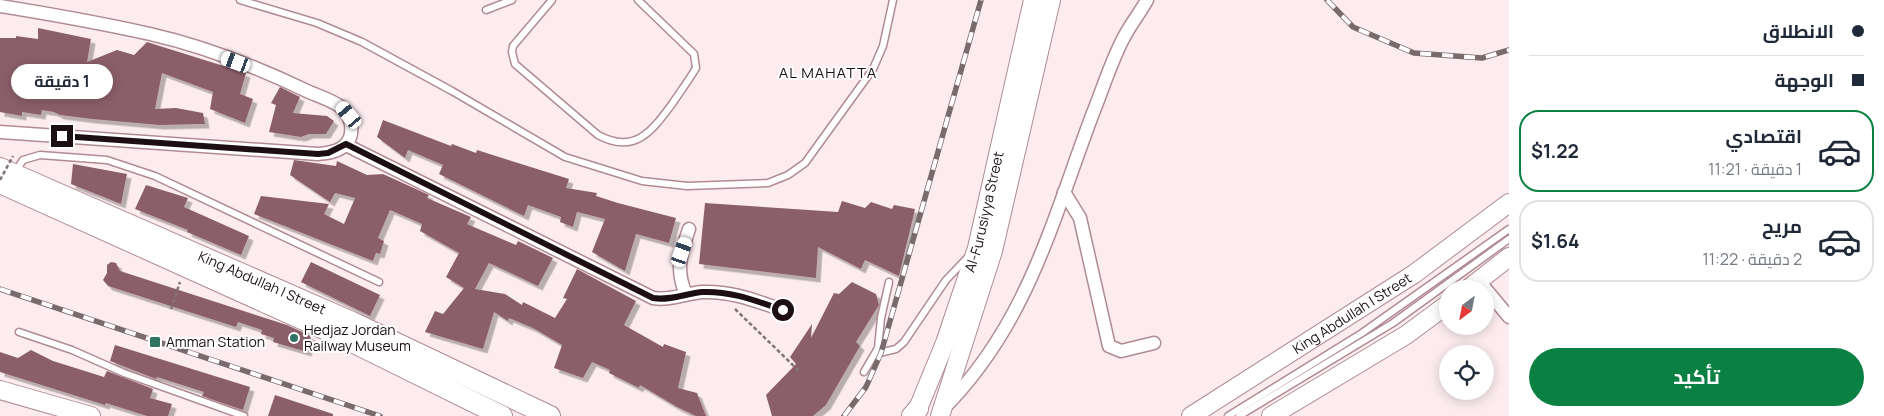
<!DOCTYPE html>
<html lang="ar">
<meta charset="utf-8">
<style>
:root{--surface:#fff;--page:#f6f6f7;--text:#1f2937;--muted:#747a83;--line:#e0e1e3;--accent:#0b8043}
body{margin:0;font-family:Manrope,Cairo,sans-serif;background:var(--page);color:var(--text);direction:rtl;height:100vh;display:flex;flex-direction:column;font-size:19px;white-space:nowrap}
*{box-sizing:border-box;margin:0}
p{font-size:16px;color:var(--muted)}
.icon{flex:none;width:28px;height:28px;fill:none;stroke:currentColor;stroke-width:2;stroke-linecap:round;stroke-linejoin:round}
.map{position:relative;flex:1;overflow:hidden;direction:ltr}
.panel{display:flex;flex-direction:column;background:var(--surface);width:375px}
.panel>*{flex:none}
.banner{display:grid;align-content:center;height:110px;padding:0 20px;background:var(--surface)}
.needle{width:32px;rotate:212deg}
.controls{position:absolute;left:1439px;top:280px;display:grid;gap:10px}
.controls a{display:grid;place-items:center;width:55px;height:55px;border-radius:50%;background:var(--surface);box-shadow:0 2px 12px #0003;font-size:25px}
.end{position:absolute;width:22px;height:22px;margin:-11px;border:6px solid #1c0f12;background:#fff;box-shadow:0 0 0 2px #fff}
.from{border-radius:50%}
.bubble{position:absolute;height:35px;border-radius:18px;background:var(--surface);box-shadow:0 2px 12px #0003;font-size:16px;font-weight:700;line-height:35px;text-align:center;direction:rtl}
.car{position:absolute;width:15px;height:30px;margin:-15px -8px;border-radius:6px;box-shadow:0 0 4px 1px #0007;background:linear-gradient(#fff 24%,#345 0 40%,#fff 0 76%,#345 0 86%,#fff 0)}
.banner b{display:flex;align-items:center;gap:18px;height:48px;font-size:19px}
.banner b+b{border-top:1px solid var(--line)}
.banner i{width:12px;height:12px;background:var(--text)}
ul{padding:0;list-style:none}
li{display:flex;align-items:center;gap:15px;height:82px;margin:0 10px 8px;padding:0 10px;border:2px solid var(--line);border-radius:20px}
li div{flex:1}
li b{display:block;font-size:19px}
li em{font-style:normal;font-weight:700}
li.current{border-color:var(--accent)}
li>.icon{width:45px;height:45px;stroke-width:1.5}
.button{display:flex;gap:10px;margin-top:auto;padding:10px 20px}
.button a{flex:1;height:58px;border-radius:30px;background:var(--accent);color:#fff;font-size:20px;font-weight:700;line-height:58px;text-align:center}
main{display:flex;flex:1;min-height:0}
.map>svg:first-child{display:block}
</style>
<main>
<section class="panel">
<div class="banner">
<b><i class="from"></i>الانطلاق</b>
<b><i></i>الوجهة</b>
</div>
<ul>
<li class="current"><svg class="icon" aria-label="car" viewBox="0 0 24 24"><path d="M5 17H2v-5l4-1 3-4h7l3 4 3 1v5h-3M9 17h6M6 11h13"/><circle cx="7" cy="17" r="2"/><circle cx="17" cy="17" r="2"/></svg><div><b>اقتصادي</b><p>1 دقيقة · 11:21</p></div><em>$1.22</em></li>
<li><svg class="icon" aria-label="car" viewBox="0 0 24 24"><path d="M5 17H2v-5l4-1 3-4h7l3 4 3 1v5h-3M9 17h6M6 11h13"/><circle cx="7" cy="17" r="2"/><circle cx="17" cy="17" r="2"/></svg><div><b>مريح</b><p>2 دقيقة · 11:22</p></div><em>$1.64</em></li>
</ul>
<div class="button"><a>تأكيد</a></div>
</section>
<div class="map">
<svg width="1509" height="416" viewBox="0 0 1509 416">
<defs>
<filter id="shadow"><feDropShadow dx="4.5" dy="4.5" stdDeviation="0" flood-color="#0004"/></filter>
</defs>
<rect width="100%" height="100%" fill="#fcecef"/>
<g fill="#8b5f6a" filter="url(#shadow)">
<path d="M38,28L91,39L87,62L117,50L134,55L147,42L246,73L240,94L253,99L245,123L210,109L213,92L162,73L155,109L176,108L203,113L205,124L159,125L92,119L60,115L54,112L42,110L41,115L22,112V116L0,112V38H16V36L38,39Z"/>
<path d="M280,87L300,97L293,113L327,116L334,121L326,134H309L301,137L269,132L276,105L271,103Z"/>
<path d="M383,120L451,146L452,144L476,153L477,150L569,179L566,188L597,193L596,196L618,203L676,218L669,243L636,234L625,271L592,252L605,219L577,212L573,227L560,222L561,217L528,205L524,216L439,174L443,165L408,150L405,158L377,137Z"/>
<path d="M294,160L336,166L337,161L367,175L383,174L429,195L427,198L471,217L467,224L516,245L518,241L553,258L538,286L489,263L475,289L505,294L522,305L523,302L555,318L567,299L563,298L577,269L636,301L624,325L663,347L664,344L686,352L678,388L697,393L706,416H696L677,407L640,385L639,388L609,373L610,370L592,362L583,378L554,368L562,345L533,328L509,318L508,321L494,312L483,349L425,332L435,311L443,314L464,288L446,277L459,253L420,231L422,224L390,210L378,238L384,241L380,254L376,253L373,261L254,214L261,196L329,204L324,214L344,224L355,198L335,193L330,202L290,175Z"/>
<path d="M73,164L127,174L121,204L71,184Z"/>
<path d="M146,185L188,198L184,207L249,236L241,255L187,232L188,230L135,209Z"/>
<path d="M842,201L865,208L871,202L892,209L894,205L915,209L899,276L865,260L861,269L818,247L816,278L699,264L705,203L838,212Z"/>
<path d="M111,262L116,263L120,271L287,325L311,336L307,352L273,342L274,338L261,334L262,330L238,322L236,327L108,286L103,280L107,273V265Z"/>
<path d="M311,262L380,295L370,316L301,282Z"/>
<path d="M852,282L876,294L879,305L856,342L860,346L826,405L813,416H772L766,395L796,364L790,357L812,324L811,338L834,293L839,294Z"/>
<path d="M115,345L250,387L243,410L202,396L204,392L157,377L156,379L110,361Z"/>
<path d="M31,350L53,361L104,377L107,371L153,389L150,398L172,404L168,416H147L106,403L105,405L0,372V352L18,358Z"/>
<path d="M275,395L333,414V416H268Z"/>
</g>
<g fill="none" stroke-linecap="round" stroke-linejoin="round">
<defs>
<g id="lane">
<path d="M240,0L317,23L362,42L452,91L565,157L642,181L687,186L768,183L788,175L805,163L873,69L883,46L893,0"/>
<path d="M552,0L513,46L512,52L515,64L598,135C635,155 652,131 672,104C680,92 689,80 696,68L694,54L638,0"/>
<path d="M486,10L512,0"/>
<path d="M15,172L23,160L40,155L107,160L155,176L379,282"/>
<path d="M19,332L72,350L124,373L244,416"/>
<path d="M875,354L896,349L904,342L946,280L969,256"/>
<path d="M864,372L878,348L881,318L889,282"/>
<path d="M1228,416L1362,333L1509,229"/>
<path d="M1239,416L1393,323L1509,239"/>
</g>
<g id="street">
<path d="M0,6C50,14 100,23 150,34C203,46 257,67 307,91C318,96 332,100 341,107C352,115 355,134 346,144C339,152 327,153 318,154L0,132"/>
<path d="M346,145L653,298C670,301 687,293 703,292C732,291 756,301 783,310"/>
<path d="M1064,192L1080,218L1109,346L1121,351L1154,343"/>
<path d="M1479,281L1509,317"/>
<path d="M686,294C675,270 681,253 689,229"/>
<path d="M944,408C1028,323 1052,221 1093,113C1103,88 1111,62 1123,39C1130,25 1140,13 1147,0"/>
</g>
<g id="secondary">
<path d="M1468,289L1509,257"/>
<path d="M0,390L91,416"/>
<path id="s1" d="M915,416L945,343L977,248L1033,0"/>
<path d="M940,416L993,251L1051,0"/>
<path id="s2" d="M1191,416L1414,274L1509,203"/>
<path d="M1271,416L1406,335L1448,304"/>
</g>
<g id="primary">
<path id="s3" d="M0,168L352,322L550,416"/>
<path d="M0,183L344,338L502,416"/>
<path d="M912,416L918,409"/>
</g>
</defs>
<use href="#lane" stroke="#b08b94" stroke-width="9"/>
<use href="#street" stroke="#b08b94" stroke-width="15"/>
<use href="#secondary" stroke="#b08b94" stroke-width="20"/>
<use href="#primary" stroke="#b08b94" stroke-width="22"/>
<g stroke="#827477" stroke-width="2.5" stroke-dasharray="4 2.5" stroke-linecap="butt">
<path d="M171,309L180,282"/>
<path d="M735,309L799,371"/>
</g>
<use href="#lane" stroke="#fff" stroke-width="6"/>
<use href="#street" stroke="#fff" stroke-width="12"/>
<use href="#secondary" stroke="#fff" stroke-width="18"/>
<use href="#primary" stroke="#fff" stroke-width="20"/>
<defs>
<g id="rail">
<path d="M1327,0L1353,27L1414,53L1482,58L1509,50"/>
<path d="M0,289L380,416"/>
<path d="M844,416L866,387L881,353L981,0"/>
</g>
</defs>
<use href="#rail" stroke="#786a6d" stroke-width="5.5"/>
<use href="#rail" stroke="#fefefe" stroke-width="4" stroke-dasharray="11" stroke-linecap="butt"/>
<path stroke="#827477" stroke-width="2.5" stroke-dasharray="4 2.5" stroke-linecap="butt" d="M0,180L13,156"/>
</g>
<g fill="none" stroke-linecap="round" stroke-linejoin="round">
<path stroke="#1c0f12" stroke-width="6" d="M62,136L318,154L328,153L346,144L653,298C670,301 687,293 703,292C732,291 756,301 783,310"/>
</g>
<g fill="#317363" stroke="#fefefe" stroke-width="2">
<circle cx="294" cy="338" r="5"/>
<rect x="149" y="336" width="12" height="12" rx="2.5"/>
</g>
<g text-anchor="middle" stroke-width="4" stroke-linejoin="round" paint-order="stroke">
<g font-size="14" fill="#1c0f12" stroke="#fefefe">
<text dy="5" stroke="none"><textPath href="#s1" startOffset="216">Al-Furusiyya Street</textPath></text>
<text dy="5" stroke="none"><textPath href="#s3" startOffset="286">King Abdullah I Street</textPath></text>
<text dy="5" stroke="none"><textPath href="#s2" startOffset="191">King Abdullah I Street</textPath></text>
</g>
<g font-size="14" fill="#1c0f12" stroke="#fefefe" text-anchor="start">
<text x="304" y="335">Hedjaz Jordan<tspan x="304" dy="16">Railway Museum</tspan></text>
<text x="166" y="347">Amman Station</text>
</g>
<g font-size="15" letter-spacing="1" fill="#1c0f12" stroke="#fefefe">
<text x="828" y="78">AL MAHATTA</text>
</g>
</g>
</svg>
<div class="controls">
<a><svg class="needle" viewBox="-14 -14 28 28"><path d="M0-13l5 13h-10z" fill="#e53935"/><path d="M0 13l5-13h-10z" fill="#747a83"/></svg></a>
<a><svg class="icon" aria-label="locate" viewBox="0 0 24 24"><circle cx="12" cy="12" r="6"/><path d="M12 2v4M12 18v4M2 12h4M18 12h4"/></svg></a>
</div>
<i class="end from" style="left:783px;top:310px"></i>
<i class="end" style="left:62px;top:136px"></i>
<div class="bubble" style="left:11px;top:64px;width:102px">1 دقيقة</div>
<i class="car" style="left:236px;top:62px;rotate:291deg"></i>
<i class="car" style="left:349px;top:115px;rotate:320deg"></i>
<i class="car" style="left:682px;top:252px;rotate:19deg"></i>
</div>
</main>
